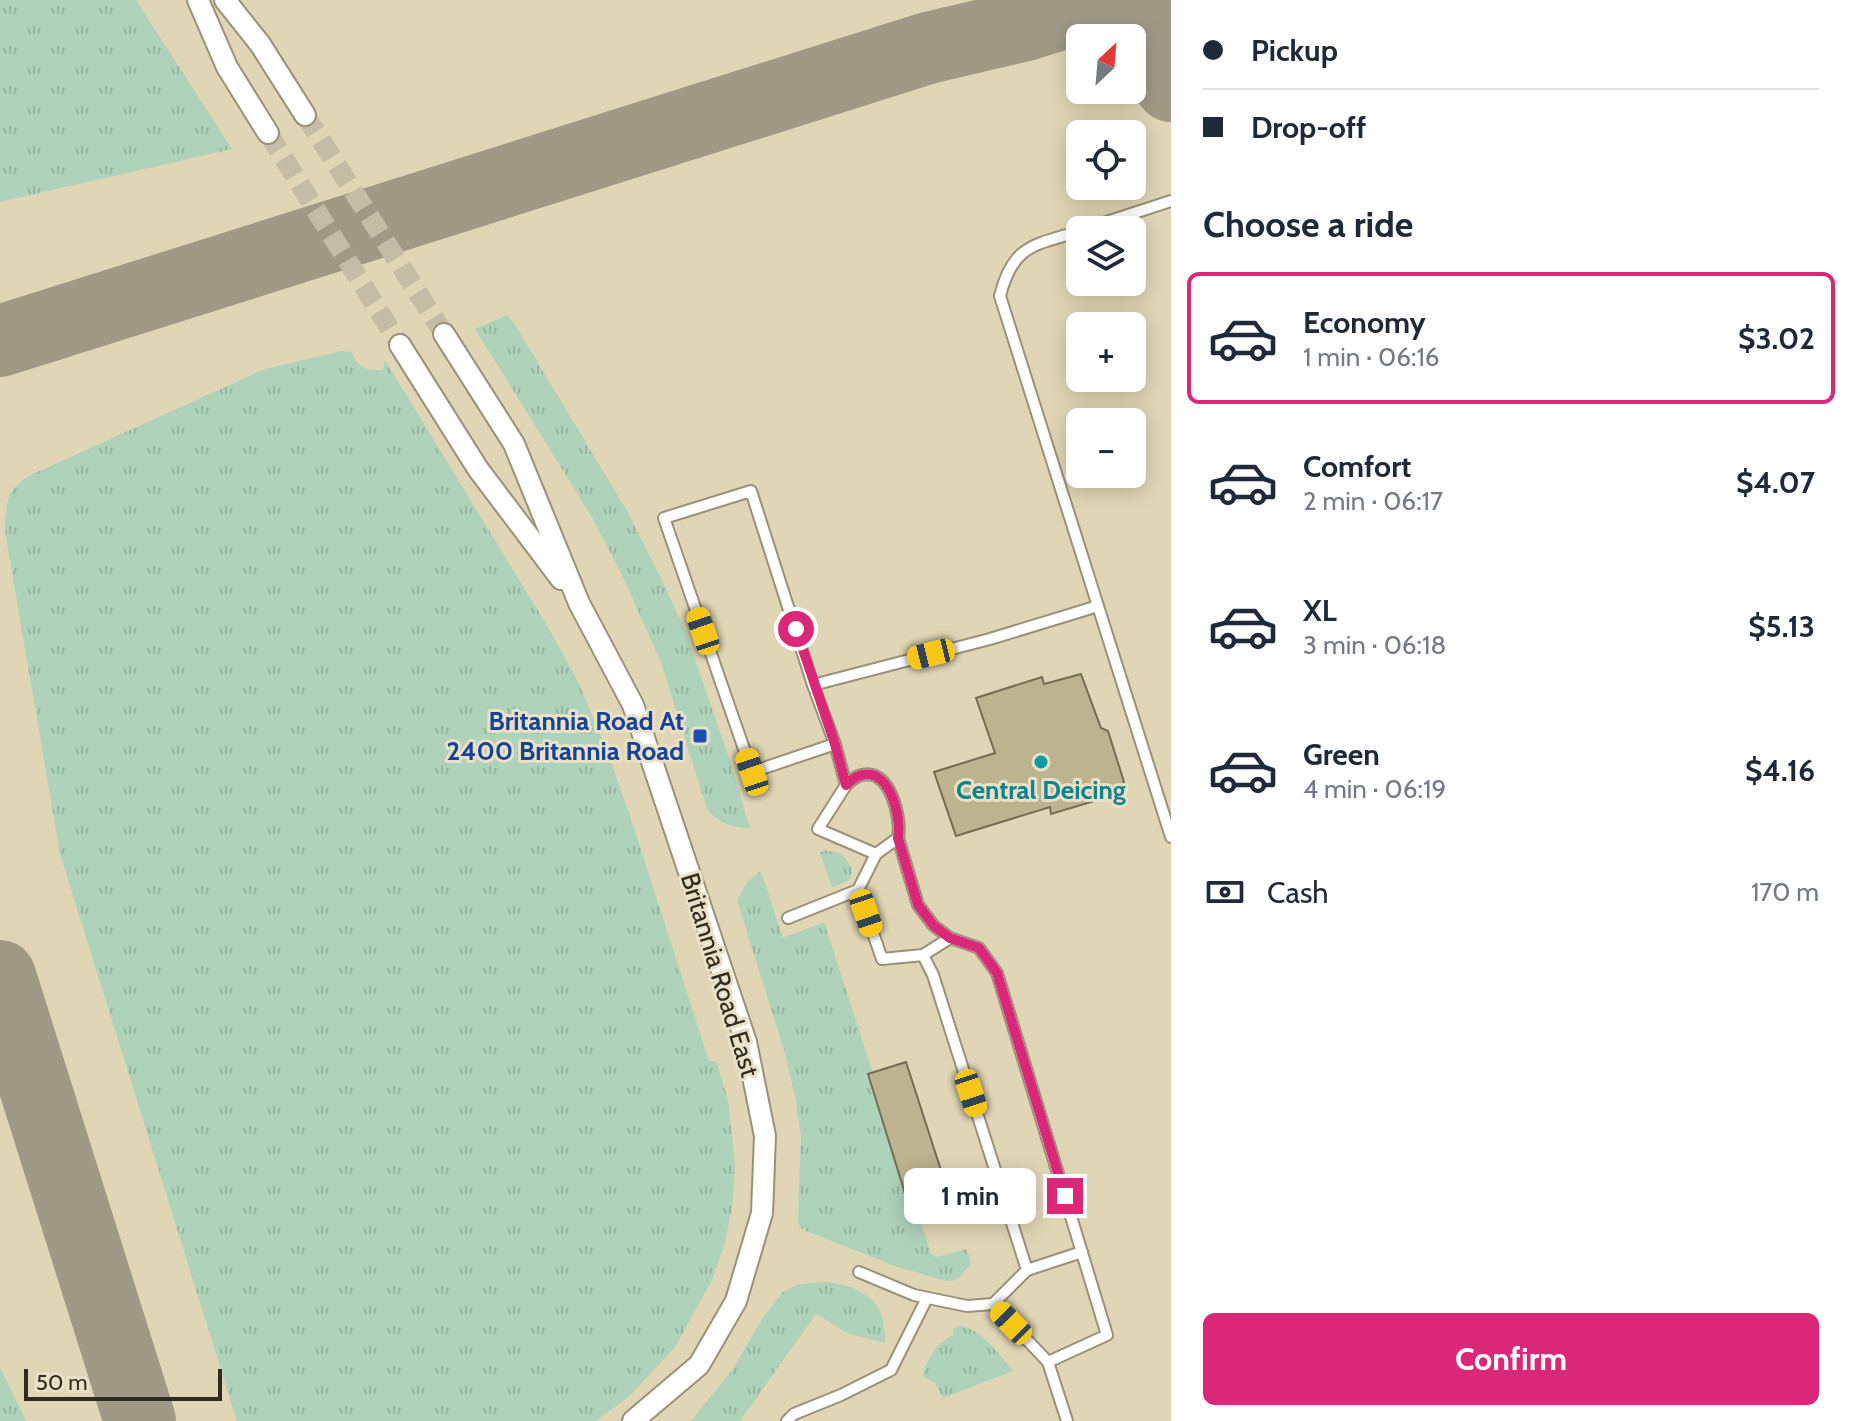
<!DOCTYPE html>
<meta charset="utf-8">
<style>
:root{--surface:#fff;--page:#f6f6f7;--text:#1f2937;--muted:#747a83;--line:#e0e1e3;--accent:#db2777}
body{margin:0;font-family:Cabin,sans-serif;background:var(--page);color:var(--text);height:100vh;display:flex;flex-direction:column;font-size:30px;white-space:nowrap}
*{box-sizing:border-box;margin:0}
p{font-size:26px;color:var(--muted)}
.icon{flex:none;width:44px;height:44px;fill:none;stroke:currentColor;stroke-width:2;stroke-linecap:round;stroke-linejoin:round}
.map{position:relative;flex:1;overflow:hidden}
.sheet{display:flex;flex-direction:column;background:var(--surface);width:680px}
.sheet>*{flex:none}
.guide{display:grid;align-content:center;height:176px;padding:0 32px;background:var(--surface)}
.needle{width:52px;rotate:26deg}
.fabs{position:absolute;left:1066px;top:24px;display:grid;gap:16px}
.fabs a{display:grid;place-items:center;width:80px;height:80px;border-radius:12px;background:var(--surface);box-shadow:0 4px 20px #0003;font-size:40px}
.scale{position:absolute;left:24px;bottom:20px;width:198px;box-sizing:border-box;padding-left:8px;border:4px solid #2f2b21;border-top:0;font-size:22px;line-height:28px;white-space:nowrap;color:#2f2b21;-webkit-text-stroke:6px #e9e0c6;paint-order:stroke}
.end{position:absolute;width:36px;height:36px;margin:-18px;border:10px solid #db2777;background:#fff;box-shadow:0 0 0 4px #fff}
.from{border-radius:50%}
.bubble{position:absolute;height:56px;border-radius:12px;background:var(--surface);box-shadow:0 4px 20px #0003;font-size:26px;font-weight:800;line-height:56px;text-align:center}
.car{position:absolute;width:24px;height:48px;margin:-24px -12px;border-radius:10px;box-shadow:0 0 6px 2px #0007;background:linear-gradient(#f5c518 24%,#345 0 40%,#f5c518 0 76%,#345 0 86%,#f5c518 0)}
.guide b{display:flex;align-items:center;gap:28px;height:76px;font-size:30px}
.guide b+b{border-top:2px solid var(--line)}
.guide i{width:20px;height:20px;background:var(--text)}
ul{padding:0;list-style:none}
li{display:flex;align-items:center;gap:24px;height:132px;margin:0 16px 12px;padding:0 16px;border:4px solid transparent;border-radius:12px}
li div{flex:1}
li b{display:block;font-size:30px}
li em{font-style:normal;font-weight:800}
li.current{border-color:var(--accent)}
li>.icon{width:72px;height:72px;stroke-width:1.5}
h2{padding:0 32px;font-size:36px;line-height:96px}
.pay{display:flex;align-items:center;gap:20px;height:88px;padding:0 32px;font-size:30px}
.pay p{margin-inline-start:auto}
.button{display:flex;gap:16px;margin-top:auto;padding:16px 32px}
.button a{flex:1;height:92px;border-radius:12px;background:var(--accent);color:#fff;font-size:32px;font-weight:800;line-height:92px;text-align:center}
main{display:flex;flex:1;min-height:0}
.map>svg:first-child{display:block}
</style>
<main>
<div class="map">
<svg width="1171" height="1421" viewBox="0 0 1171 1421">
<defs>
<pattern id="grass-tufts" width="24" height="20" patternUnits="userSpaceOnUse" patternTransform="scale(2)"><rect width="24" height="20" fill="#afd2bb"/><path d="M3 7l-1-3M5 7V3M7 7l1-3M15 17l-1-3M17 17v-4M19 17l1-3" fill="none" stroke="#97b4a0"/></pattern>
</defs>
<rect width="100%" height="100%" fill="#e9e0c6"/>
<path fill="#e0d6b5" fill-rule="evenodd" d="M0,0H1171V1421H0ZM1080,38H1132V90H1080ZM1080,134H1132V186H1080ZM1080,230H1132V282H1080ZM1080,326H1132V378H1080ZM1080,422H1132V474H1080Z"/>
<g fill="url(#grass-tufts)">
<path d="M0,0H136L232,149L0,202Z"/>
<path d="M507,315L514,323L627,511L660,576L686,633L728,755L750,828C733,828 717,823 707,809L661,662L620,571L590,514L475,329Z"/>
<path d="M342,351L352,352C356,368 368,371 383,370L385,360L551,632L579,684L609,756L636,834L709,1061H716L728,1100L735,1164L733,1202L725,1243L712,1280L675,1347L632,1394L596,1421H237L60,854L5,531C6,502 6,488 33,474L265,369Z"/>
<path d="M824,850C828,851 835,852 839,853C845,856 855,869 851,877C849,883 837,885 832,887L820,853Z"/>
<path d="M761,871L783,938L824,922L873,1073L909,1203L914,1201L931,1254L936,1257L966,1249L970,1258V1265L959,1278L953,1281L942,1280L895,1266L806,1231L800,1227L798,1222L801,1136L796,1101L784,1050L737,900L748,881Z"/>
<path d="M824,1282C843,1283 872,1292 880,1311C884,1321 885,1332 885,1343L847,1333L816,1314L740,1421H691L733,1369L762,1319L783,1292L799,1284Z"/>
<path d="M960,1326C980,1327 1001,1357 1013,1371L943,1398L935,1383L923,1376C927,1356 937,1344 954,1334L953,1329Z"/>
<path d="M0,1367L26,1421H0Z"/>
</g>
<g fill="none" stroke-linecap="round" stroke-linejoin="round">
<g stroke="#a09986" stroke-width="72">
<path d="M1163,0L1171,27"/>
<path d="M1132,55L1165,78L1171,86"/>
<path d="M0,341L928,48L1026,25L1105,0"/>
<path d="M0,976L140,1421"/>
</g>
</g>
<g fill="#beb38f" stroke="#746d55" stroke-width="2">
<path d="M1081,674L1101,728L1108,731L1124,782L1118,794L1051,814L1050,807L956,836L934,772L995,753L976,698L1042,677L1044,684Z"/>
<path d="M906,1062L947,1189L908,1203L868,1074Z"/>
</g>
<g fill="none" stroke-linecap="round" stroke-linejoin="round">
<g stroke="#c4bca5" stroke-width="20" stroke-dasharray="20 10" stroke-linecap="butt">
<path d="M305,115L444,334"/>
<path d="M268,133L400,345"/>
</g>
<defs>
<g id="lane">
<path d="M1082,230L1171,201"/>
<path d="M1080,231C1035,245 1013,244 1000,296L1171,837"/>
<path d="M813,685L835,744"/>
<path d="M846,785C851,781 855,776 862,775C890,768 902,818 898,838L876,854"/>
<path d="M898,838L918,905L934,926L950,938"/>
<path d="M858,890L882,959L923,955L933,975L1027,1270L993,1304L967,1306L914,1295L859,1272"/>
<path d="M788,918L858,890L876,854L818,829L846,785L835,744L752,772L664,518L751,491L813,685L990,639L1098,606"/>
<path d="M923,955L950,938L979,948L997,973L1107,1335L1048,1362"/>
<path d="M1027,1270L1082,1252"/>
<path d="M993,1304L1048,1362L1067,1421"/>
<path d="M787,1421L794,1414L841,1395L891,1370L927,1298"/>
</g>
<g id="street">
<path d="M198,0L227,67L268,133"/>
<path d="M225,0L260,44L305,115"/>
<path d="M444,334L514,444L579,603L633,705L746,1042L765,1136L762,1213L736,1301L699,1365L633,1421"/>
<path d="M400,345L478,469L561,579"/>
</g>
</defs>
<use href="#lane" stroke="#999179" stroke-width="14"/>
<use href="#street" stroke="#999179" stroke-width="24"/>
<use href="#lane" stroke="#fff" stroke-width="10"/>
<use href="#street" stroke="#fff" stroke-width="20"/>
</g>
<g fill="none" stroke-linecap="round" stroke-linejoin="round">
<path stroke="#db2777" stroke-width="10" d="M796,629L835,744L846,785C851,781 855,776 862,775C890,768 902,818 898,838L918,905L934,926L950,938L979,948L997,973L1065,1196"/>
</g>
<rect fill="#1a4fb4" stroke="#e9e0c6" stroke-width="3" x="692" y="728" width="16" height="16" rx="4"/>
<circle fill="#0f9aa8" stroke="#e9e0c6" stroke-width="3" cx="1041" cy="762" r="8"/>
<g text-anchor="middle" stroke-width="6" stroke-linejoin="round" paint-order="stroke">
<g font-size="26" font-weight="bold" fill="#164399" stroke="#e9e0c6" text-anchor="end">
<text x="684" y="730">Britannia Road At<tspan x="684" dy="30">2400 Britannia Road</tspan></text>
</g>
<g font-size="26" font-weight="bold" fill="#0d838f" stroke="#e9e0c6">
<text x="1041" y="799">Central Deicing</text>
</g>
<g font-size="26" fill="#2f2b21" stroke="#e9e0c6">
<text transform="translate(720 975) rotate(73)" y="9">Britannia Road East</text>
</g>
</g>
</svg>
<div class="fabs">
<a><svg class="needle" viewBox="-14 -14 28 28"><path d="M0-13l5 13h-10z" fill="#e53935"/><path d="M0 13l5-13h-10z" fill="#747a83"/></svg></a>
<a><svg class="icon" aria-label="locate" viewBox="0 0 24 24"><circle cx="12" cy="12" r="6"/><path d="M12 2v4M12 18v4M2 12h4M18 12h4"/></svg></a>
<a><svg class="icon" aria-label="layers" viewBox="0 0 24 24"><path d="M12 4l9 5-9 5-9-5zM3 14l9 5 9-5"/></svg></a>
<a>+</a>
<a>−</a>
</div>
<div class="scale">50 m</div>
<i class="end from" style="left:796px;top:629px"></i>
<i class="end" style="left:1065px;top:1196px"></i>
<div class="bubble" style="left:904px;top:1168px;width:132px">1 min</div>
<i class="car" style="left:703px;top:631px;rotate:341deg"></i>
<i class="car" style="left:931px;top:654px;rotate:256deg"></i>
<i class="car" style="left:752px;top:772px;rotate:341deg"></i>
<i class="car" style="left:866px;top:913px;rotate:161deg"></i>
<i class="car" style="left:971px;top:1093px;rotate:162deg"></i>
<i class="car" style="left:1011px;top:1323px;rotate:316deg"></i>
</div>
<section class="sheet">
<div class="guide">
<b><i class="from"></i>Pickup</b>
<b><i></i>Drop-off</b>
</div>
<h2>Choose a ride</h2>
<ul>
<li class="current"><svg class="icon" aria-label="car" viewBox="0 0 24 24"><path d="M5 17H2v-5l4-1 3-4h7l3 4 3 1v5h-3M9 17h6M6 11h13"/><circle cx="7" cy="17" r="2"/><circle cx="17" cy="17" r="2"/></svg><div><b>Economy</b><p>1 min · 06:16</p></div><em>$3.02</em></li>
<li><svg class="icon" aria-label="car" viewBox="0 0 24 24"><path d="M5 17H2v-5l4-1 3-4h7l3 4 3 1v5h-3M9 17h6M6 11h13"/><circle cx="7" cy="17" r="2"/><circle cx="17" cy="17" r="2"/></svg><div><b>Comfort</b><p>2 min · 06:17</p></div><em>$4.07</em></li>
<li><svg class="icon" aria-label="car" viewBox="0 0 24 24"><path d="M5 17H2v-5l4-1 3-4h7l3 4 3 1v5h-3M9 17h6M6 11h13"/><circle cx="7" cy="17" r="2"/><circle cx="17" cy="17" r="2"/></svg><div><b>XL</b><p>3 min · 06:18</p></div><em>$5.13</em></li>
<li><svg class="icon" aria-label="car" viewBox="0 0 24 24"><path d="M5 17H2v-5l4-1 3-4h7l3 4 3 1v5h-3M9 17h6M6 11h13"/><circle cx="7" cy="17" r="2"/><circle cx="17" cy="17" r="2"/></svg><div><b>Green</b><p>4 min · 06:19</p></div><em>$4.16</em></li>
</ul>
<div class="pay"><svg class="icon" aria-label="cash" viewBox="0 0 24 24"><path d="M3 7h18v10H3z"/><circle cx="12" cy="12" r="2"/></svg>Cash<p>170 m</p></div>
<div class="button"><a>Confirm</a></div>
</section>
</main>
